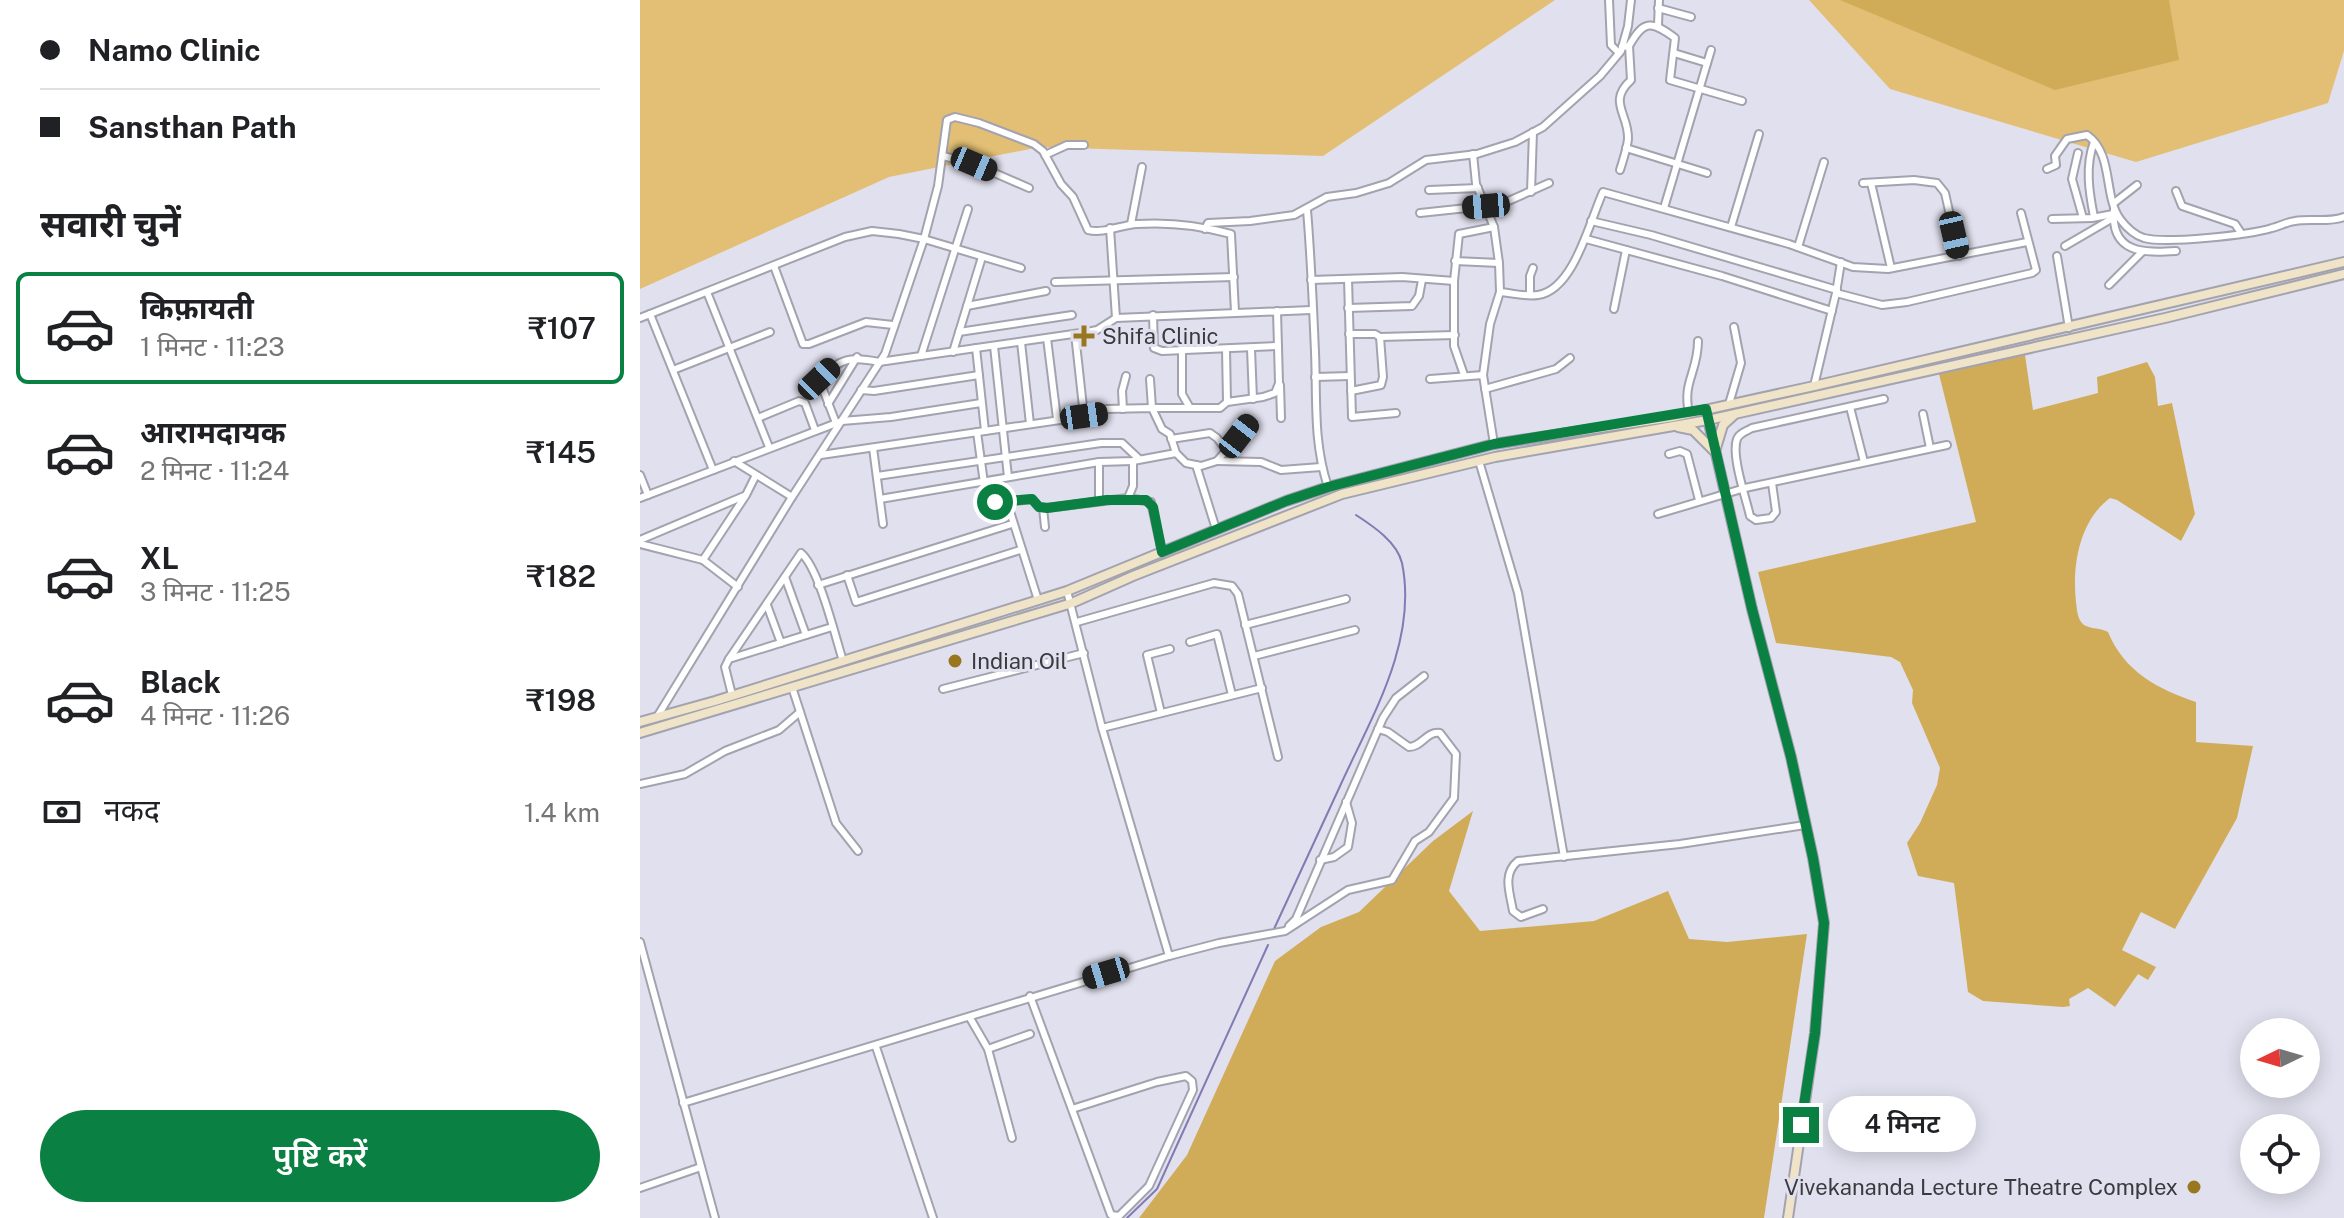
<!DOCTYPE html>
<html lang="hi">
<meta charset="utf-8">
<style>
:root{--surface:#fff;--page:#f6f6f6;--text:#202124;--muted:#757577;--line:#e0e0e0;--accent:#0b8043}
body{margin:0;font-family:"Public Sans","Noto Sans Devanagari",sans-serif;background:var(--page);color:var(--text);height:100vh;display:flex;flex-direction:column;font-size:30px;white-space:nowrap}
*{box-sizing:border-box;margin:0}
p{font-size:26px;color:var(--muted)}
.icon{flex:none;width:44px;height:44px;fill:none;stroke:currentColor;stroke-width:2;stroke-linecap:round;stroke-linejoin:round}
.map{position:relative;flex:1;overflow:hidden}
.details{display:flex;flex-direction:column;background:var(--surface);width:640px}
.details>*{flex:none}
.top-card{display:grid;align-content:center;height:176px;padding:0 40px;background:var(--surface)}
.needle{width:52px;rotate:265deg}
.fabs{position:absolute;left:1600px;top:1018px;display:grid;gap:16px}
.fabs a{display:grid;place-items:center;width:80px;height:80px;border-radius:50%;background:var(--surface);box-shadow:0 4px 20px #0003;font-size:40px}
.end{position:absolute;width:36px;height:36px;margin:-18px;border:10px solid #0b8043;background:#fff;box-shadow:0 0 0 4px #fff}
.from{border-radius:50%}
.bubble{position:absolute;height:56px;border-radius:28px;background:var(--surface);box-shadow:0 4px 20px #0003;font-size:26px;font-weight:600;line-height:56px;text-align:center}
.car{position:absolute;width:24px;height:48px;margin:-24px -12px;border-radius:10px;box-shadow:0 0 6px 2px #0007;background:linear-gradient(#222 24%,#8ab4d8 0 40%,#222 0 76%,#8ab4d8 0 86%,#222 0)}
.top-card b{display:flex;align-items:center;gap:28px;height:76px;font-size:30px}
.top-card b+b{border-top:2px solid var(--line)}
.top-card i{width:20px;height:20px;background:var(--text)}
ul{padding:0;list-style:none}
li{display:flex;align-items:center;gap:24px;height:112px;margin:0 16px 12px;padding:0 24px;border:4px solid transparent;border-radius:12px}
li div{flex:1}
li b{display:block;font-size:30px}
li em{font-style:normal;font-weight:600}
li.on{border-color:var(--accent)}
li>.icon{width:72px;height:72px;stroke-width:1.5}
h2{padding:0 40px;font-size:36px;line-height:96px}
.pay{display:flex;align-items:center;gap:20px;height:88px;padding:0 40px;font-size:30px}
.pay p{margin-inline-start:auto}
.button{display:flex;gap:16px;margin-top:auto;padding:16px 40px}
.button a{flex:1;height:92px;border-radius:48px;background:var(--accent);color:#fff;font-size:32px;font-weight:600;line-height:92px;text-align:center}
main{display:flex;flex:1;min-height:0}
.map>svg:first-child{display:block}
</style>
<main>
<section class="details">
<div class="top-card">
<b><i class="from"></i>Namo Clinic</b>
<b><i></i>Sansthan Path</b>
</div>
<h2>सवारी चुनें</h2>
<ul>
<li class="on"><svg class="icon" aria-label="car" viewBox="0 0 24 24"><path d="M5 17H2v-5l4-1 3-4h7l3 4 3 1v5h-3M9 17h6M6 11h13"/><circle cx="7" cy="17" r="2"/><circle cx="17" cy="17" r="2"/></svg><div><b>किफ़ायती</b><p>1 मिनट · 11:23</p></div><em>₹107</em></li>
<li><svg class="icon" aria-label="car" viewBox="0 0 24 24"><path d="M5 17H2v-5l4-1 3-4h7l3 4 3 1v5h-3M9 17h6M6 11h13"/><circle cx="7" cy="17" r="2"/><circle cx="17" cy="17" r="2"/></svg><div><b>आरामदायक</b><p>2 मिनट · 11:24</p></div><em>₹145</em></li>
<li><svg class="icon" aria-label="car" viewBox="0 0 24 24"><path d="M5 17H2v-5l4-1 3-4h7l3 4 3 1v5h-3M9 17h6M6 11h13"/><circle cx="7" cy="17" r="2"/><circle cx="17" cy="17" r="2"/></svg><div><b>XL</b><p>3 मिनट · 11:25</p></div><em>₹182</em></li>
<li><svg class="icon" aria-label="car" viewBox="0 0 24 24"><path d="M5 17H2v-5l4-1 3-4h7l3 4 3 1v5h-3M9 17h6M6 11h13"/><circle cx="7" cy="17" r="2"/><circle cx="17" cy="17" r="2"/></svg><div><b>Black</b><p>4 मिनट · 11:26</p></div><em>₹198</em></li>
</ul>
<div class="pay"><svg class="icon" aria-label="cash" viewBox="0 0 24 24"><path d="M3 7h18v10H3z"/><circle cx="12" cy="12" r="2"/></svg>नकद<p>1.4 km</p></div>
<div class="button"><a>पुष्टि करें</a></div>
</section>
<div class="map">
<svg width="1704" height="1218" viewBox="0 0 1704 1218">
<rect width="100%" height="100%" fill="#e1e0ee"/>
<g fill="#e2bf74">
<path d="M0,0H915L683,156L400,147L249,177L0,289Z"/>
<path d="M1169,0H1704V51L1688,103L1496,162L1250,89Z"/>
</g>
<g fill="#d1ac58">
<path d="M1200,0H1529L1539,60L1415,90Z"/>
<path d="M1385,355L1393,410L1458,393L1457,377L1507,362L1515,377L1518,406L1532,403L1555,514L1541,541L1477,500L1470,498C1439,521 1432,566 1436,602C1437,609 1437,620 1444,625C1451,629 1461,628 1468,632C1484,671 1517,689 1556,702V742L1613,746L1597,818L1535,929L1501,912L1482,950L1516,967L1508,980L1498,974L1475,1007L1448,988L1429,999L1430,1006L1423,1007L1343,1001L1328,992L1314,883L1278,876L1267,843L1280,823L1297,785L1300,768L1272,703L1273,690L1260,662L1251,657L1136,643L1118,572L1336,522L1299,374Z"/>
<path d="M833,811L809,891L840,931L954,921L1028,891L1049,939L1087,942L1167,934L1124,1218H499L547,1155L635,961L681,927L719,912L793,841Z"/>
</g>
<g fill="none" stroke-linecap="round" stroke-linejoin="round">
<g stroke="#827ab2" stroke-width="2">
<path d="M634,929C656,881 679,832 701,784C732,716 778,641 762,563C757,542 733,526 716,515"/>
<path d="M487,1218L517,1189L628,945"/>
</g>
<defs>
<g id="street">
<path d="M969,0L971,45L979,53"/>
<path d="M1018,8L1051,17"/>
<path d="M1018,25L1019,0"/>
<path d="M982,47L989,46C1004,19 1012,21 1035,38L1030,80L1102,101"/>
<path d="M1034,53L1067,63"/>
<path d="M986,148L1067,173"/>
<path d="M1438,153L1432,179L1443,218"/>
<path d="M833,154L836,184L854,227L859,263L860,292L850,324L843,375L854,444"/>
<path d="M405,155L427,145H444"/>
<path d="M303,156L334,164L389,188"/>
<path d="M1407,169L1416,165L1415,156L1427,139L1447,135C1474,154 1463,195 1480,219C1486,227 1494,235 1504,238C1526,244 1609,235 1632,228C1640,226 1647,222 1655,221C1672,218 1688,223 1704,217"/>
<path d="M980,170C983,160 987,149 988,139C989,114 967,102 991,80L989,46"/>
<path d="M1223,183L1274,180L1297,183L1305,193L1319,256"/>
<path d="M1231,183L1251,268"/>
<path d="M789,190L838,188"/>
<path d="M1536,191L1542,206L1595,224L1601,233"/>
<path d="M891,192L893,132"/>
<path d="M1474,203L1497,185"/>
<path d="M1024,208L1071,50"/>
<path d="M1474,209C1470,254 1504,253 1536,251"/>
<path d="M667,210C671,257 673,305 675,352C677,399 673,442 688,487"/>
<path d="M848,210L909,183"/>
<path d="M780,213L846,206"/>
<path d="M1454,217C1449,192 1445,166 1454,142"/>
<path d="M1412,219L1452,218L1473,214"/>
<path d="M951,221L1011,235L1197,290"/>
<path d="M491,224L502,167"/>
<path d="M1091,227L1119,134"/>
<path d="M470,228L476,318"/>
<path d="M565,229L568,223L610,221L654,215L687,197L716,193L749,183L786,160L837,154L875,142L903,127L960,76L981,51L988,26L991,0"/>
<path d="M946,239L1082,276L1192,311"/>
<path d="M1425,246L1473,218"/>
<path d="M1158,247L1184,162"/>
<path d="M1417,256L1429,328"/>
<path d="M815,261L859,263"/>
<path d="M134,266L163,344H169L226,322L253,325"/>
<path d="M708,279L712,417L756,413"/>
<path d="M671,280L762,277L814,281"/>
<path d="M415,282L594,277"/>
<path d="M1469,285L1502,252"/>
<path d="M67,292L129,447"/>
<path d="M860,292C872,293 886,297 898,295C934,290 950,220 963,192L1149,244L1213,267L1248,269L1387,242"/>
<path d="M1196,293L1242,305L1267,302L1392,273L1396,270L1381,213"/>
<path d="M890,295V276L893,268"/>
<path d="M327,306L406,291"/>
<path d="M708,308L772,306L779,296L782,280"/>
<path d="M974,309L986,250"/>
<path d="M10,314L73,470"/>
<path d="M513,315L514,348L522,351L638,346"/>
<path d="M0,318L205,237L232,231L259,234L284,239L381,268"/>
<path d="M319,332L432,315"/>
<path d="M435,334L444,416"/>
<path d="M709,334H735L740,337L743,377L741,385L711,391"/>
<path d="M740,337L815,335"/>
<path d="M407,338L417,419"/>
<path d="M381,342L390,424"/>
<path d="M354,346L368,477"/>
<path d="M336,348L345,431"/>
<path d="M586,349L587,402L623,397L635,393L639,383L637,311"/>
<path d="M611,349L613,399"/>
<path d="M542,350V394L550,408H580L587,402"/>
<path d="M313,352L342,257"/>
<path d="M281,356L328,209"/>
<path d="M33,370L130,332"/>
<path d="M824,375L814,346V281L819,234L854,227"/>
<path d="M675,377L710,376"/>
<path d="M510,379L512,408H550"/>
<path d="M790,379L843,375"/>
<path d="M640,385L641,418"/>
<path d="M1174,386L1196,293L1201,262"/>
<path d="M845,389L916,369L930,358"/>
<path d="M221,390L234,391L339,375"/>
<path d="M188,404L217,357"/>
<path d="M1089,404L1101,363L1094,327"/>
<path d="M1210,407L1224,462"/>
<path d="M483,409L482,391L486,376"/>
<path d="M1049,413C1042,382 1058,372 1058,341"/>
<path d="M1283,414L1290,448"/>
<path d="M118,418L159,401L165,403L175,430"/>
<path d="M196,423L179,379C200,358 211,356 239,362L447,332L457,330L476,318L671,310"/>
<path d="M337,432L346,498L350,501L367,502L392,499L399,507L407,508L488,498L493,486V461"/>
<path d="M531,439L570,433L577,438L587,451"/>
<path d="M233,448L243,524"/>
<path d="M1029,454L1040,451L1047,454L1059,500"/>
<path d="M181,455L461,414L466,409L512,408L522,429L530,434L536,453L546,463L561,466L577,461L610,423"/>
<path d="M94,461L152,497"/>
<path d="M577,461L621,462L641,470L681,467"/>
<path d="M839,461L878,593L924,857"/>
<path d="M556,465L576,529"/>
<path d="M0,475L8,495"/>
<path d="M237,476L461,443H482L499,459"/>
<path d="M1132,483L1136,512L1131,518L1116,520L1110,516C1106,498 1091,456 1097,439C1099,433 1107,431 1112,428L1244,399"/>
<path d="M0,498L202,421L251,417L341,403"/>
<path d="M488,498L511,502L522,552"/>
<path d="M240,499L459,462L493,461L536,453"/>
<path d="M459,501V462"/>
<path d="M367,502L398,600"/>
<path d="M403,508L405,527"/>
<path d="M1018,514L1105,488L1307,445"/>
<path d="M0,540L104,496"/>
<path d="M0,544L63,560L106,495L116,475"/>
<path d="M63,560L98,587"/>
<path d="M207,575L216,602L380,550"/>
<path d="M145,577L166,635"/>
<path d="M178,585L372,524"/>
<path d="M127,605L141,643"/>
<path d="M437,622L574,583L592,586L598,594L638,757"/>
<path d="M605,625L706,599"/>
<path d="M550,642L577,634L592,695"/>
<path d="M614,656L715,630"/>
<path d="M89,659L161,553C179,568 195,636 203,661"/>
<path d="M152,687L196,823L218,851"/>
<path d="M303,689L444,653"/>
<path d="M92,695L85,667L89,659L192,627"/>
<path d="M521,713L507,655L530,649"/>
<path d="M17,717L152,497L245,354L284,239L298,186L307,120L315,117L339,123L394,144L403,151L421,184L433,197L448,230C463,234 481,225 497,224C527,222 562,226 591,234L595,312"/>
<path d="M462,728L622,688"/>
<path d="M0,784L45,774L85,751L139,730L160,712"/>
<path d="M680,860L694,857L708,847L712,823L706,802"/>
<path d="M903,909L881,917L873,911C870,893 862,874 878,861L1040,844L1165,825"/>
<path d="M649,926L656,919L743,718L756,698L784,676"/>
<path d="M0,942L75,1218"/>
<path d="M529,956L579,943L645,931L708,890L752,880L775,841L789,832L814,798L816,754L800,733C786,731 782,747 769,747L748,732L738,729"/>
<path d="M390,996L471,1215L479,1216L509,1186L553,1090L552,1081L546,1076L517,1082L432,1109"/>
<path d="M330,1018L348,1049L372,1138"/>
<path d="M236,1047L293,1218"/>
<path d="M348,1049L390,1034"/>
<path d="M43,1103L529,956L462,728L427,591"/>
<path d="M0,1188L61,1167"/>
</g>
<g id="secondary">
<path d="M1067,415L1112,609L1151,757L1173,858L1184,923L1175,1033L1148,1218"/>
<path d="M1038,427L1053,430L1075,452"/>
<path d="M1076,448L1083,425L1094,415"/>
<path d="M0,722L75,701L427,591L646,501L688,487L854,444L1033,417L1174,386L1704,262"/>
<path d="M0,733L432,603L493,576L702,494L855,457L1068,420L1525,318L1704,274"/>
</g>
</defs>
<use href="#street" stroke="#a3a2af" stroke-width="10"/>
<use href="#secondary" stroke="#a3a2af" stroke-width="12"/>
<use href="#street" stroke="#fff" stroke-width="6"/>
<use href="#secondary" stroke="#efe3c8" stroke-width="8"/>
</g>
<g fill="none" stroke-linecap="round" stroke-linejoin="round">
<path stroke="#0b8043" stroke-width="10" d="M355,502L392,499L399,507L407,508L467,500H506L513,507L522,552L646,501L688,487L854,444L1066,409L1112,609L1151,757L1173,858L1184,923L1175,1033L1161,1125"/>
</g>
<g fill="#997721" stroke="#e1e0ee" stroke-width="3">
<path d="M440 324h8v8h8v8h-8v8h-8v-8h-8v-8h8z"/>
<circle cx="315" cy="661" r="8"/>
<circle cx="1554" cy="1187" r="8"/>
</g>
<g text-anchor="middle" stroke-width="6" stroke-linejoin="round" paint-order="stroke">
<g font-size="22" fill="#39393e" stroke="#e1e0ee" text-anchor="start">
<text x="462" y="344">Shifa Clinic</text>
<text x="331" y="669">Indian Oil</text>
<text x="1538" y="1195" text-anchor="end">Vivekananda Lecture Theatre Complex</text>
</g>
</g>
</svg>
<div class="fabs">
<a><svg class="needle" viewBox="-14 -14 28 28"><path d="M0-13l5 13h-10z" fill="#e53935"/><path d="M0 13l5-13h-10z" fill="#757577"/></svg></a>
<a><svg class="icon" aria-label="locate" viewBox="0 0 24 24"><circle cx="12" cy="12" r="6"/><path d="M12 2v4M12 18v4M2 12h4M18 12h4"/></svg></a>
</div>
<i class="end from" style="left:355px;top:502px"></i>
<i class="end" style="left:1161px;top:1125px"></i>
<div class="bubble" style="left:1188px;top:1096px;width:148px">4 मिनट</div>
<i class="car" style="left:334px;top:164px;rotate:113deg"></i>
<i class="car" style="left:846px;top:206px;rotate:265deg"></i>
<i class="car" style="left:1314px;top:235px;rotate:167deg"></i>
<i class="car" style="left:179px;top:379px;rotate:46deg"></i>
<i class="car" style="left:444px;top:416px;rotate:82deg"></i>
<i class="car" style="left:599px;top:436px;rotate:38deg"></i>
<i class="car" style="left:466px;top:973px;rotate:253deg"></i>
</div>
</main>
